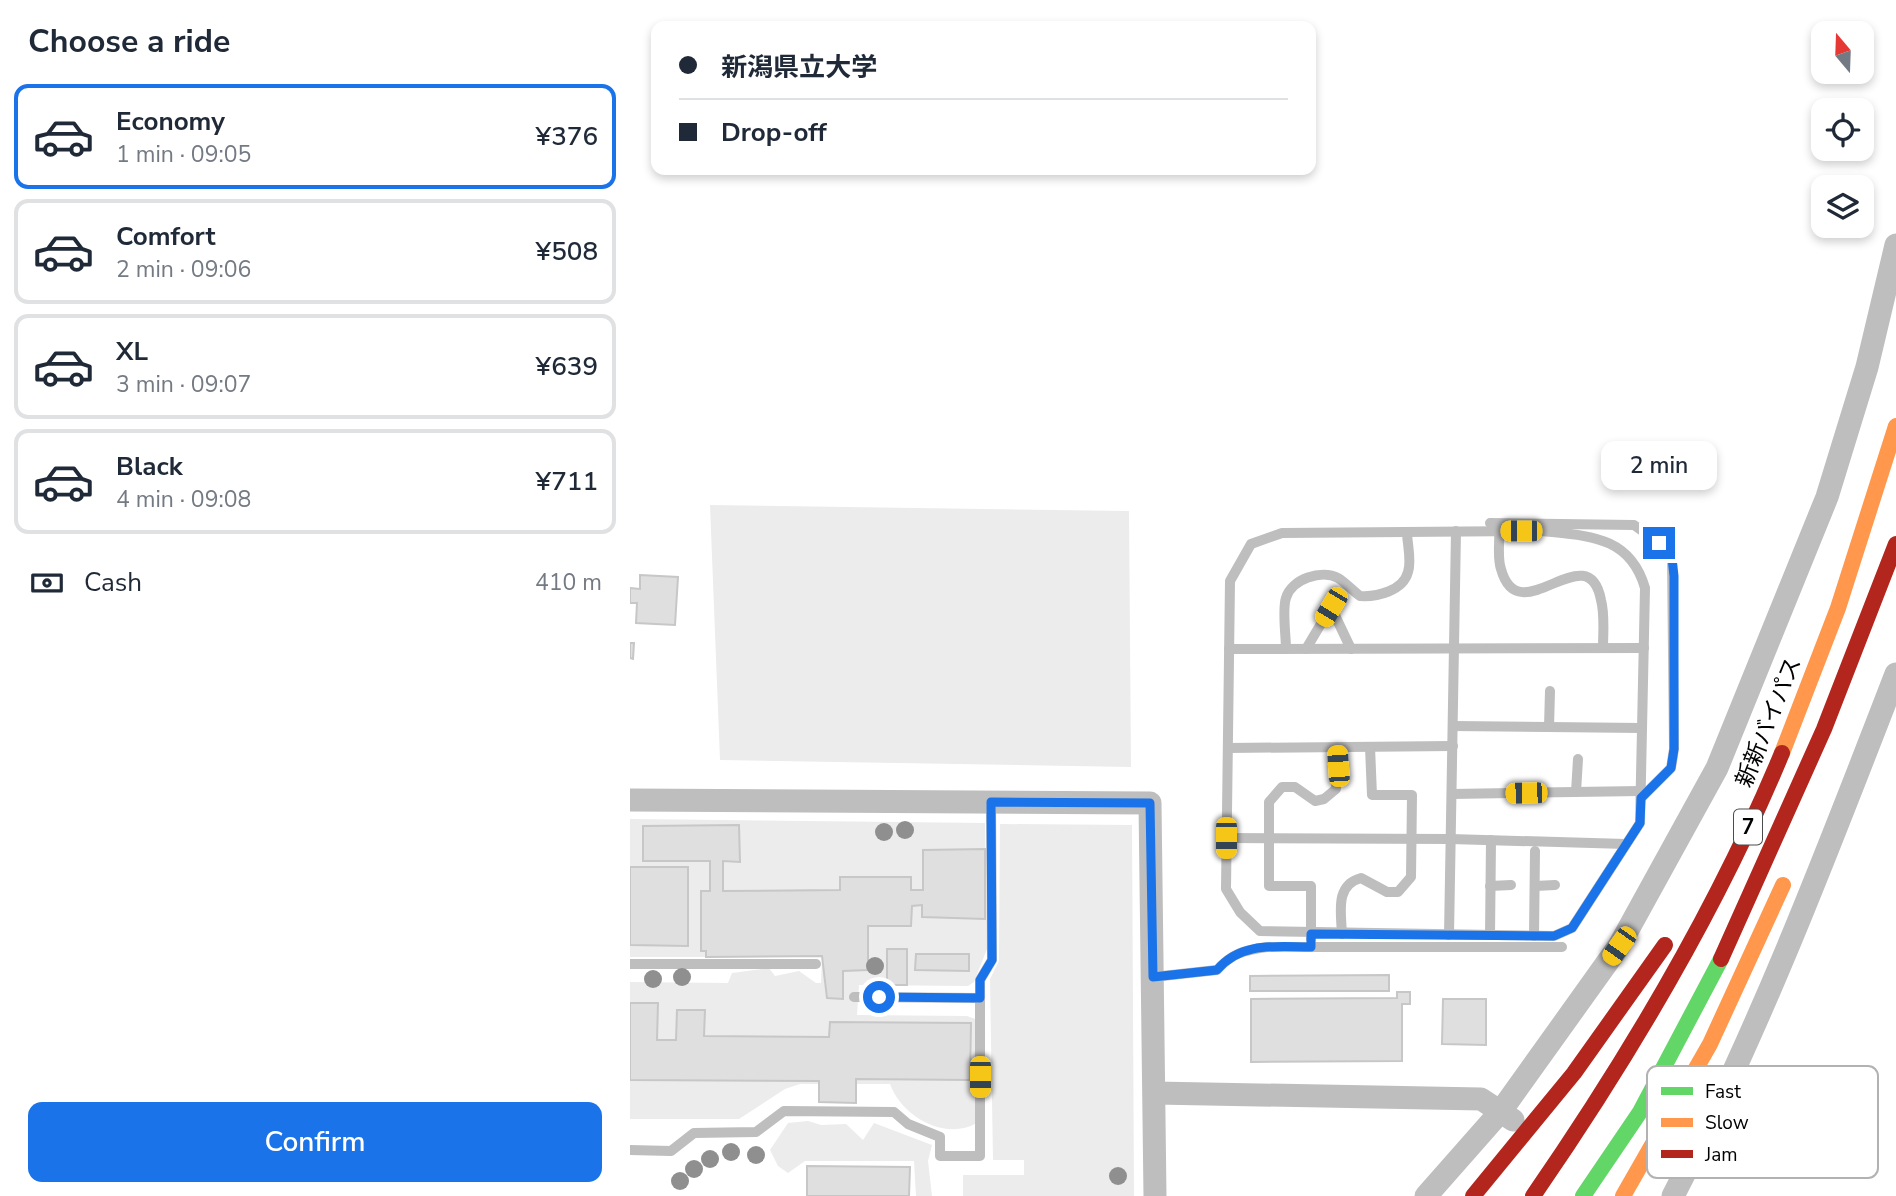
<!DOCTYPE html>
<meta charset="utf-8">
<style>
:root{--surface:#fff;--page:#f2f2f3;--text:#1f2937;--muted:#747a83;--line:#e0e1e3;--accent:#1a73e8}
body{margin:0;font-family:"Nunito Sans","Noto Sans JP",sans-serif;background:var(--page);color:var(--text);height:100vh;display:flex;flex-direction:column;font-size:26px;white-space:nowrap}
*{box-sizing:border-box;margin:0}
p{font-size:23px;color:var(--muted)}
.icon{flex:none;width:38px;height:38px;fill:none;stroke:currentColor;stroke-width:2;stroke-linecap:round;stroke-linejoin:round}
.map{position:relative;flex:1;overflow:hidden}
.panel{display:flex;flex-direction:column;background:var(--surface);width:630px}
.panel>*{flex:none}
.banner{position:absolute;left:21px;top:21px;width:665px;height:154px;border-radius:14px;box-shadow:0 4px 10px #0003;display:grid;align-content:center;height:154px;padding:0 28px;background:var(--surface)}
.needle{width:46px;rotate:341deg}
.buttons{position:absolute;left:1181px;top:21px;display:grid;gap:14px}
.buttons a{display:grid;place-items:center;width:63px;height:63px;border-radius:14px;background:var(--surface);box-shadow:0 4px 10px #0003;font-size:35px}
.end{position:absolute;width:32px;height:32px;margin:-16px;border:9px solid #1a73e8;background:#fff;box-shadow:0 0 0 4px #fff}
.from{border-radius:50%}
.bubble{position:absolute;height:49px;border-radius:14px;background:var(--surface);box-shadow:0 4px 10px #0003;font-size:23px;font-weight:600;line-height:49px;text-align:center}
.car{position:absolute;width:21px;height:42px;margin:-21px -10px;border-radius:9px;box-shadow:0 0 5px 2px #0007;background:linear-gradient(#f5c518 24%,#345 0 40%,#f5c518 0 76%,#345 0 86%,#f5c518 0)}
.banner b{display:flex;align-items:center;gap:24px;height:66px;font-size:26px}
.banner b+b{border-top:2px solid var(--line)}
.banner i{width:18px;height:18px;background:var(--text)}
ul{padding:0;list-style:none}
li{display:flex;align-items:center;gap:21px;height:105px;margin:0 14px 10px;padding:0 14px;border:4px solid var(--line);border-radius:14px}
li div{flex:1}
li b{display:block;font-size:26px}
li em{font-style:normal;font-weight:600}
li.on{border-color:var(--accent)}
li>.icon{width:63px;height:63px;stroke-width:1.5}
h2{padding:0 28px;font-size:32px;line-height:84px}
.pay{display:flex;align-items:center;gap:18px;height:77px;padding:0 28px;font-size:26px}
.pay p{margin-inline-start:auto}
.cta{display:flex;gap:14px;margin-top:auto;padding:14px 28px}
.cta a{flex:1;height:80px;border-radius:14px;background:var(--accent);color:#fff;font-size:28px;font-weight:600;line-height:80px;text-align:center}
main{display:flex;flex:1;min-height:0}
.map>svg:first-child{display:block}
</style>
<main>
<section class="panel">
<h2>Choose a ride</h2>
<ul>
<li class="on"><svg class="icon" aria-label="car" viewBox="0 0 24 24"><path d="M5 17H2v-5l4-1 3-4h7l3 4 3 1v5h-3M9 17h6M6 11h13"/><circle cx="7" cy="17" r="2"/><circle cx="17" cy="17" r="2"/></svg><div><b>Economy</b><p>1 min · 09:05</p></div><em>¥376</em></li>
<li><svg class="icon" aria-label="car" viewBox="0 0 24 24"><path d="M5 17H2v-5l4-1 3-4h7l3 4 3 1v5h-3M9 17h6M6 11h13"/><circle cx="7" cy="17" r="2"/><circle cx="17" cy="17" r="2"/></svg><div><b>Comfort</b><p>2 min · 09:06</p></div><em>¥508</em></li>
<li><svg class="icon" aria-label="car" viewBox="0 0 24 24"><path d="M5 17H2v-5l4-1 3-4h7l3 4 3 1v5h-3M9 17h6M6 11h13"/><circle cx="7" cy="17" r="2"/><circle cx="17" cy="17" r="2"/></svg><div><b>XL</b><p>3 min · 09:07</p></div><em>¥639</em></li>
<li><svg class="icon" aria-label="car" viewBox="0 0 24 24"><path d="M5 17H2v-5l4-1 3-4h7l3 4 3 1v5h-3M9 17h6M6 11h13"/><circle cx="7" cy="17" r="2"/><circle cx="17" cy="17" r="2"/></svg><div><b>Black</b><p>4 min · 09:08</p></div><em>¥711</em></li>
</ul>
<div class="pay"><svg class="icon" aria-label="cash" viewBox="0 0 24 24"><path d="M3 7h18v10H3z"/><circle cx="12" cy="12" r="2"/></svg>Cash<p>410 m</p></div>
<div class="cta"><a>Confirm</a></div>
</section>
<div class="map">
<svg width="1266" height="1196" viewBox="0 0 1266 1196">
<rect width="100%" height="100%" fill="#fff"/>
<g fill="#ececec">
<path d="M80,505L499,511L501,767L90,760Z"/>
<path d="M0,819L355,823L357,949L344,982L338,986L229,985L227,1015L337,1016L345,1019L347,1123C315,1141 272,1117 260,1084H170L155,1089L109,1119H0V982L98,983L102,973L139,968L145,976L169,971L186,983H191L192,957H0Z"/>
<path d="M370,824L502,825L504,1196H333V1175H394V1160H363L360,979L369,961Z"/>
<path d="M178,1121L191,1125L216,1124L233,1140L244,1123L302,1145L298,1161L302,1196H286L284,1161H175L158,1173L148,1166L140,1150L158,1123Z"/>
</g>
<g fill="#dfdfdf" stroke="#c7c7c7" stroke-width="2">
<path d="M10,575L48,577L45,625L6,623L7,603H0V588L10,589Z"/>
<path d="M0,643H4L3,659L0,658Z"/>
<path d="M109,825L110,862L93,861V891L210,890V877H281V890H293V850L355,849V919L292,917V905L282,906L281,926H238V970L213,971V999L197,998L192,956L76,957V951H71V891H80V861H13V826Z"/>
<path d="M0,867H58V946L0,945Z"/>
<rect x="257" y="949" width="20" height="36"/>
<path d="M286,954H339V971L285,970Z"/>
<path d="M759,975V991H620V976Z"/>
<path d="M767,992H780V1004H772V1061L621,1062V999L767,998Z"/>
<path d="M813,999H856V1045L812,1044Z"/>
<path d="M0,1003H28L27,1040H46L47,1010H75L74,1036L199,1037L200,1022L341,1023L340,1080L226,1079V1103L189,1102V1081L0,1080Z"/>
<path d="M177,1166L280,1167L279,1196H177Z"/>
</g>
<g fill="none" stroke-linecap="round" stroke-linejoin="round">
<g stroke="#bebebe" stroke-width="10">
<path d="M860,523L1004,525L1029,543L1042,558L1044,749L1041,768L1011,798"/>
<path d="M869,531C870,543 867,558 871,569C889,635 958,532 971,600C975,615 973,633 973,648"/>
<path d="M912,531C959,536 1000,536 1015,588L1010,823L942,928L924,936L630,931L610,912L596,889L600,581L621,544L652,533Z"/>
<path d="M599,649L1014,648"/>
<path d="M656,649C656,636 652,609 656,598C661,579 692,569 708,578C716,583 723,591 730,596C747,597 773,591 778,572C782,561 777,543 777,532"/>
<path d="M676,649L701,607L721,649"/>
<path d="M823,726L1012,728"/>
<path d="M919,727L920,691"/>
<path d="M598,748L823,746"/>
<path d="M946,792L948,759"/>
<path d="M822,794L1011,791"/>
<path d="M596,838L821,839L996,844"/>
<path d="M860,886L881,885"/>
<path d="M905,886L925,885"/>
<path d="M712,934C711,912 705,885 731,878L757,892H768L781,877L782,795H742L740,747"/>
<path d="M819,935L826,531"/>
<path d="M860,935L861,840"/>
<path d="M904,936L905,851"/>
<path d="M681,939V886H639V802L652,787H665L685,801L694,799L706,789L707,747"/>
<path d="M0,964H186"/>
<path d="M523,977L587,970C602,953 615,950 637,947H932"/>
<path d="M224,997L350,998"/>
<path d="M0,1150L41,1151L64,1133L126,1132L154,1111L264,1112L278,1124L310,1137V1156H350V980L362,960L361,802"/>
</g>
<g stroke="#bebebe" stroke-width="23">
<path d="M0,800L520,803L525,1196"/>
<path d="M525,1093L851,1099L883,1120"/>
<path d="M796,1196L871,1111L989,946L1087,768L1197,497L1237,367L1266,245"/>
<path d="M1043,1196C1130,1028 1198,850 1266,674"/>
</g>
<path stroke="#63d668" stroke-width="16" d="M953,1196L1010,1112L1091,959"/>
<g stroke="#ff974d" stroke-width="16">
<path d="M1152,753L1208,608L1266,426"/>
<path d="M993,1196L1080,1044L1153,885"/>
</g>
<g stroke="#b3261e" stroke-width="16">
<path d="M1091,959L1194,729L1266,544"/>
<path d="M843,1196L944,1073L1035,945"/>
<path d="M903,1196C999,1057 1087,910 1152,753"/>
</g>
</g>
<g fill="#8f8f8f">
<circle cx="275" cy="830" r="9"/>
<circle cx="254" cy="832" r="9"/>
<circle cx="245" cy="966" r="9"/>
<circle cx="52" cy="977" r="9"/>
<circle cx="23" cy="979" r="9"/>
<circle cx="101" cy="1152" r="9"/>
<circle cx="126" cy="1155" r="9"/>
<circle cx="80" cy="1159" r="9"/>
<circle cx="64" cy="1169" r="9"/>
<circle cx="488" cy="1176" r="9"/>
<circle cx="50" cy="1181" r="9"/>
</g>
<g fill="none" stroke-linecap="round" stroke-linejoin="round">
<path stroke="#1a73e8" stroke-width="9" d="M249,997L350,998V980L362,960L361,802L520,803L523,977L587,970C611,941 647,947 681,947V934L924,936L942,928L1010,823L1011,798L1041,768L1044,749V576L1042,558L1029,543"/>
</g>
<g text-anchor="middle" stroke-width="5" stroke-linejoin="round" paint-order="stroke">
<rect fill="#fff" stroke="#4c4c4c" stroke-width="2" x="1104" y="809.5" width="28" height="35" rx="5"/>
<g font-size="21" font-weight="bold" fill="#000">
<text x="1118" y="834">7</text>
</g>
<g font-size="23" fill="#000" stroke="#fff">
<text transform="translate(1138 722) rotate(-68)" y="8">新新バイパス</text>
</g>
</g>
<rect x="1017" y="1066" width="231" height="112" rx="10" fill="#fff" stroke="#b2b2b2" stroke-width="2"/>
<rect x="1031" y="1087" width="32" height="8" fill="#63d668"/>
<rect x="1031" y="1118" width="32" height="9" fill="#ff974d"/>
<rect x="1031" y="1150" width="32" height="8" fill="#b3261e"/>
<g font-size="19" fill="#000">
<text x="1075" y="1098">Fast</text>
<text x="1075" y="1129">Slow</text>
<text x="1075" y="1161">Jam</text>
</g>
</svg>
<div class="buttons">
<a><svg class="needle" viewBox="-14 -14 28 28"><path d="M0-13l5 13h-10z" fill="#e53935"/><path d="M0 13l5-13h-10z" fill="#747a83"/></svg></a>
<a><svg class="icon" aria-label="locate" viewBox="0 0 24 24"><circle cx="12" cy="12" r="6"/><path d="M12 2v4M12 18v4M2 12h4M18 12h4"/></svg></a>
<a><svg class="icon" aria-label="layers" viewBox="0 0 24 24"><path d="M12 4l9 5-9 5-9-5zM3 14l9 5 9-5"/></svg></a>
</div>
<i class="end from" style="left:249px;top:997px"></i>
<i class="end" style="left:1029px;top:543px"></i>
<div class="bubble" style="left:971px;top:441px;width:116px">2 min</div>
<i class="car" style="left:891px;top:531px;rotate:270deg"></i>
<i class="car" style="left:701px;top:607px;rotate:211deg"></i>
<i class="car" style="left:708px;top:766px;rotate:356deg"></i>
<i class="car" style="left:896px;top:793px;rotate:269deg"></i>
<i class="car" style="left:596px;top:838px;rotate:180deg"></i>
<i class="car" style="left:989px;top:946px;rotate:215deg"></i>
<i class="car" style="left:350px;top:1077px;rotate:180deg"></i>
<div class="banner">
<b><i class="from"></i>新潟県立大学</b>
<b><i></i>Drop-off</b>
</div>
</div>
</main>
